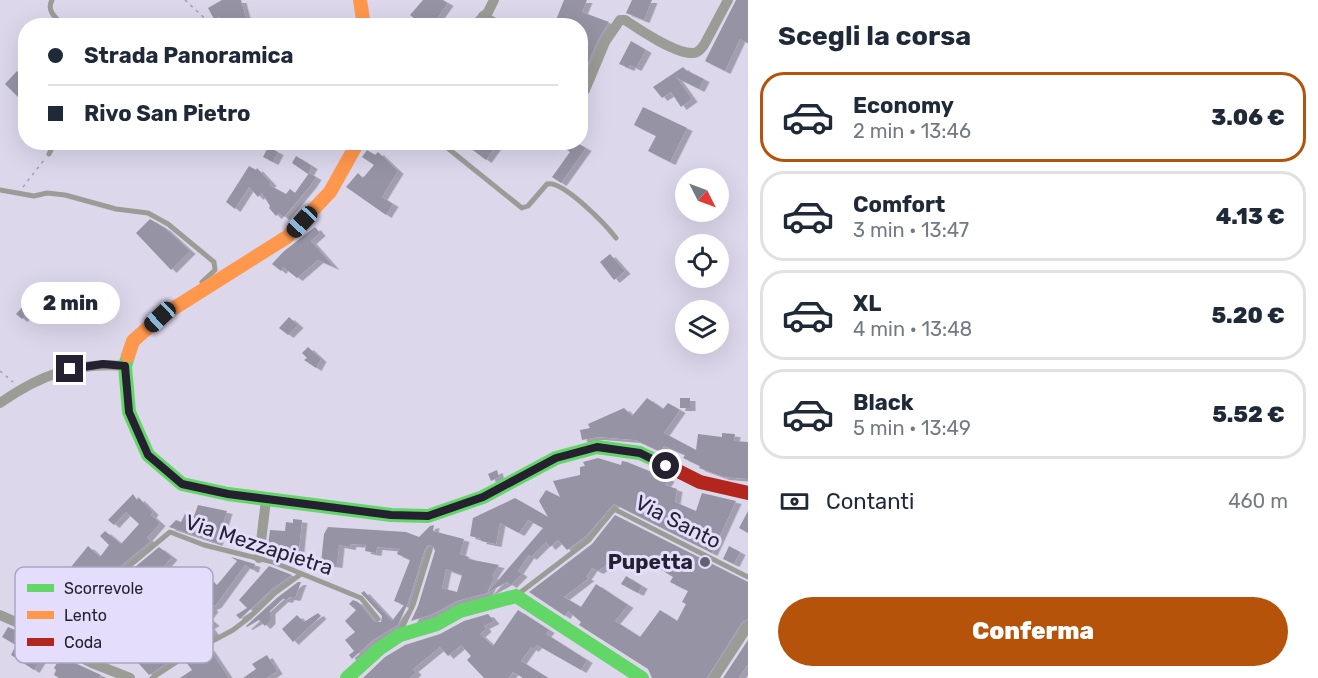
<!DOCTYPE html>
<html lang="it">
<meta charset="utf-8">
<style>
:root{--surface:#fff;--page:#f6f6f7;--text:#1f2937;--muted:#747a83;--line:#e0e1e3;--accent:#b45309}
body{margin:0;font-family:Rubik,sans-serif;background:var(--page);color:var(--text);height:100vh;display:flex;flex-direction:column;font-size:22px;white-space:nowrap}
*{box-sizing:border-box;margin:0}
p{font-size:20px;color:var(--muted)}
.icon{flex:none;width:33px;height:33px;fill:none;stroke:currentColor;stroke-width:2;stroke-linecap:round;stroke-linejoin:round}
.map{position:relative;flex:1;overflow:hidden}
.drawer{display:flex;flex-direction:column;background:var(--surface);width:570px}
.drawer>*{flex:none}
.top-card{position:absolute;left:18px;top:18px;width:570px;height:132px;border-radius:24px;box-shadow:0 6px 24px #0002;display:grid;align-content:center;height:132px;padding:0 30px;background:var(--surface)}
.needle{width:39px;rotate:132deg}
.controls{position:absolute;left:675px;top:168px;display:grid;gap:12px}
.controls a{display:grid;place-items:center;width:54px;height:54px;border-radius:50%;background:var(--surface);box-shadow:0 6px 24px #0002;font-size:30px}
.end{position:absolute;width:27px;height:27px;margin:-14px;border:8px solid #252130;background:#fff;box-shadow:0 0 0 3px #fff}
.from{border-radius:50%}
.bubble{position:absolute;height:42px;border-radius:21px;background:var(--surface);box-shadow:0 6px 24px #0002;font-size:20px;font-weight:800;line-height:42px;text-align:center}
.car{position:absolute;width:18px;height:36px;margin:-18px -9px;border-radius:8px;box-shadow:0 0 4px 2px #0007;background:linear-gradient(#222 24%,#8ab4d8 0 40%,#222 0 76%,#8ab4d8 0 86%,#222 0)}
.top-card b{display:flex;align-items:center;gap:21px;height:57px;font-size:22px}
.top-card b+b{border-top:2px solid var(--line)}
.top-card i{width:15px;height:15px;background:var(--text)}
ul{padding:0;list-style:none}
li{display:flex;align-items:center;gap:18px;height:90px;margin:0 12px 9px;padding:0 18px;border:3px solid var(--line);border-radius:24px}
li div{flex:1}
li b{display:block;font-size:22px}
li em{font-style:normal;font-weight:800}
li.current{border-color:var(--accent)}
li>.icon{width:54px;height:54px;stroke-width:1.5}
h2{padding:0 30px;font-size:27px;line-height:72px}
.pay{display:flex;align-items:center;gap:15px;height:66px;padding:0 30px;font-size:22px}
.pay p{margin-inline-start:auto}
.button{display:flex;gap:12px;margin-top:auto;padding:12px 30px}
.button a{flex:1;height:69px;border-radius:36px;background:var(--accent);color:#fff;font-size:24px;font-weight:800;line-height:69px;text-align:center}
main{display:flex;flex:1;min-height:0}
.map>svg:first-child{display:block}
</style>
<main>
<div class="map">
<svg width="748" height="678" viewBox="0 0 748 678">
<defs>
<filter id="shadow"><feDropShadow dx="5.5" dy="3" stdDeviation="0" flood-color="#0004"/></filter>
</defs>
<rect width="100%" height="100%" fill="#ddd7ec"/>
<g fill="#9694a4" fill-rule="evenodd" filter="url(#shadow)">
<path d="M222,0H241L248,26H220V17L214,19L208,8Z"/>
<path d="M423,0H443L448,3L436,20L445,26H424L410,15Z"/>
<path d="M564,0H587L582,12L609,22L599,38L581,80L580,26H571L556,20Z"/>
<path d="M632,0H652L644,20L626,13Z"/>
<path d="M736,0H748V43L740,39L725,71L705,61Z"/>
<path d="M631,41L646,50L636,68L630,65L629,68L619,64Z"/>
<path d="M683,67L686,70L704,79L699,89L677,78L692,99L681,107L671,92L662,98L653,87Z"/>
<path d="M26,69V88L18,97L5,84L17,71L20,74Z"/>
<path d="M643,107L687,128L670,162L648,151L656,136L634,125Z"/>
<path d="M474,142H499L486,160L470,148Z"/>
<path d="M571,142H575L586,148L561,183L552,177L570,152L566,149Z"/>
<path d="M268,147L278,152L273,162L263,157Z"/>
<path d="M367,150L375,155L378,152L398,171L382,197L393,204L386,215L346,187L358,173L363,178L374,165L362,157Z"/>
<path d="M296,156L312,166L308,174L292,163Z"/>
<path d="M249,166L256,170L257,168L271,183L269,185L286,194L290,189L295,193L309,173L316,177L310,186L284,217L279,213L276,216L269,208L270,206L262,193L258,197L249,187L235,209L226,202Z"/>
<path d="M150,219L165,228L190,251L171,270L136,233Z"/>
<path d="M315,227L320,233L311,241L334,267L318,260L297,278L283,267L281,271L272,264L283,252Z"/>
<path d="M610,254L625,271L614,280L600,262Z"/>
<path d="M27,302L33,308L22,319L16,314Z"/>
<path d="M289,317L298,325L288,335L279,328Z"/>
<path d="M308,347L321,359L316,368L304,360L307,358L302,353Z"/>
<path d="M647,398L663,409L668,403L680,410L664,433L696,450L698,434L722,437V433L735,434L734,441L748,442V479L724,477L699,468L700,466L683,458L685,455L664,446L661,452L635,440L598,437L582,440L580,430L590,428L588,424L624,408L632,416Z"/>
<rect x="680" y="398" width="10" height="10"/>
<path d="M598,458L621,465L622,461L627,462L669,479L665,485L677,489L675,502L696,511L702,493L736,501L712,553L614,504L586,536L567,550L558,540L550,547L546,542L531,557L529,555L518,571L522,574L511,585L507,582L487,593L543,528L528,520L519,533L500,523L496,544L481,541V539L470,536L473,518L515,498L548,517L539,501L546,490L560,497L553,481L580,475V467L585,466L583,462Z"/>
<path d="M497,470L499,477L491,481L488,474Z"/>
<path d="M133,494L137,500L139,498L153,512L151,515L160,523L147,538L151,541L94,588L91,582L71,567L88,546L100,557L109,545L100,536L105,531L121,544L139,524L126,512L114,525L108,520Z"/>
<path d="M198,505L227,511L217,543L169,527L176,520L181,522L185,514L194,516Z"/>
<path d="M748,511V533L739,528Z"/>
<path d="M615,515L748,582V619L742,622L707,678H652L648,669L579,625L581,622L568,611L565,616L529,592L592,544ZM616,558L635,568L639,559L649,564V562L673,577L670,582L688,591L682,602L686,604L677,621L660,610L640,637L615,621L628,605L596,584L581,607L564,597L589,578L586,577L592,568L598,571Z"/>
<path d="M293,519L302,520L299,549L268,545L270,530L285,531L286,522L293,523Z"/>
<path d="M434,525L433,531L464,539L460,554L469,557L468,559L499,565L492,576L494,578L487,593L457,601L433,614L411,621L418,606L435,551L433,546L428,545L425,549L408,603L398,625L373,640L352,659L349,655L354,651L345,640L355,632L345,621L356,610L349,604L353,600L358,602L375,622H381L382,616L361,593L364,591L392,621L404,605L394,601L410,560L397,554L399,549L377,547L376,553L365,551L366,545L351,544L350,547L339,545L337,565L321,563L324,534L328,527L406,532L419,537L430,526ZM446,569L462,575L457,592L442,588Z"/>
<path d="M729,546L740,552L734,564L723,559Z"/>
<path d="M159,547L172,557L158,573L157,571L134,591L136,594L113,613L114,615L86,640L74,626L102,601L99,597Z"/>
<path d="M231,557L255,564L253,570L245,565L216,605L211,607L213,609L207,617L214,623L209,626L215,634L190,648L149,675L132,656L146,643L152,650L167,638L163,631L182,614L160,595L178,573L183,576L172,593L189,605L206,585L209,588L214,582L217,585L237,561Z"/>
<path d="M269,566L292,575L272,589L240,619L236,615L247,608L239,600Z"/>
<path d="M626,576L642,586L638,593L621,584Z"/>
<path d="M298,582H301L295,598L289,597L287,600L283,599L270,611V621L265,626L259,620L247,627L246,626L278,597Z"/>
<path d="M518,610L549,630L546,634L587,660L581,670L537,645L533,649L531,647L521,661L548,678H523L513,672L509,678H484L467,660L471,656L461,645L448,656L440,647L413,669L416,672L410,678H363L385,657L405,645L440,634L464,621L488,614L494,621L484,626L486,629L480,634L493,646Z"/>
<path d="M318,613L321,616L293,642L282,629L297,615L304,622Z"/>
<path d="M8,627L42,642L64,658L101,675L99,678H59L54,675L56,670L54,668L60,658L47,649L34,670L11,655L16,645L2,637Z"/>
<path d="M748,640V664L739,678H723Z"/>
<path d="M209,648L229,678H180L192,670L186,662Z"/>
<path d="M267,655L277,671L267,678H243L256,669L252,664Z"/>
</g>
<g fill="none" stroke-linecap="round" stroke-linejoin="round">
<g stroke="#a2a1a4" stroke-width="1.5" stroke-dasharray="3 4.5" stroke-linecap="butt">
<path d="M185,0L213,26"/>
<path d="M23,187L44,160"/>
<path d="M0,371L13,382"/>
</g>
<g stroke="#9c9c97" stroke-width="5">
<path d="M52,0C46,11 56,18 64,26"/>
<path d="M440,142L522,208L528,206L547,184C563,180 606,225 616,238"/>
<path d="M359,144L372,145L376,142"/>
<path d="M49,154L55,142"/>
<path d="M0,190L34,196L47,193L65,195L116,209L148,213L168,224L214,262L215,270L202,282"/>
<path d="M517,595L589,540L614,509L748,577"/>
<path d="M401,630L413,605L430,550"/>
<path d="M46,635L170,532L204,545L273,562L361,598L378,619"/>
<path d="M152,678L192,652L233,630L250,617L275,593L301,574"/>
</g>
<g stroke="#9c9c97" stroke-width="10">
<path d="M483,16L500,26"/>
<path d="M474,26L488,12L494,0"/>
<path d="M580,93L585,90L605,42L620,20H625C640,30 675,54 693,53C698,53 701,49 704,45L728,0"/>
<path d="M0,403C40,375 75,362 125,366"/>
<path d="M259,558L266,500"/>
<path d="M0,615L46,635L68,651L92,663L130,678"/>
<path d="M714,678L748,626"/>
</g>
<g stroke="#63d668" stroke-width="14">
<path d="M128,356L125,366L129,412L148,455L182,484L228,494L391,515L428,516L483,497L556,458L597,447L640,453L674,469"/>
<path d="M347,678L379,649L400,635L437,624L460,611L516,596L642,678"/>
</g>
<g stroke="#ff974d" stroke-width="14">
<path d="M360,0L364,26"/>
<path d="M128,356L133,341L160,317L287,237L330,192L358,142"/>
</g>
<path stroke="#b3261e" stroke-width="14" d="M674,469L700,482L748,493"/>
</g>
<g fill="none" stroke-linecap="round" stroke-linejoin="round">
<path stroke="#252130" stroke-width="8" d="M70,369L103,364L125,366L129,412L148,455L182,484L228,494L391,515L428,516L483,497L556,458L597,447L640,453L666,466"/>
</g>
<circle fill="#656172" stroke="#e5ddfc" stroke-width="2" cx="705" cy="562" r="6"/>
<g text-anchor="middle" stroke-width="6" stroke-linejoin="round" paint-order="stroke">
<g font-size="21" fill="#252130" stroke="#e5ddfc">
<text transform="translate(678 522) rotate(27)" y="7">Via Santo</text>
<text transform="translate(259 545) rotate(18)" y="7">Via Mezzapietra</text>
</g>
<g font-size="21" font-weight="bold" fill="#252130" stroke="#e5ddfc" text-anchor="end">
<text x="693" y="569">Pupetta</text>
</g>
</g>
<rect x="15" y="567" width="198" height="96" rx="9" fill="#e5ddfc" stroke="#aba5bf" stroke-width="1.5"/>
<rect x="27" y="584" width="27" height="8" fill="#63d668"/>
<rect x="27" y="611" width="27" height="8" fill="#ff974d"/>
<rect x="27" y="638" width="27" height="8" fill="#b3261e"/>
<g font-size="16" fill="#252130">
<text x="64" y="594">Scorrevole</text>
<text x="64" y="621">Lento</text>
<text x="64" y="648">Coda</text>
</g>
</svg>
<div class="controls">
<a><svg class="needle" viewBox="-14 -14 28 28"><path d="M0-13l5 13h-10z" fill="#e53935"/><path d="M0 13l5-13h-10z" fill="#747a83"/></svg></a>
<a><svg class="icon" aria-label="locate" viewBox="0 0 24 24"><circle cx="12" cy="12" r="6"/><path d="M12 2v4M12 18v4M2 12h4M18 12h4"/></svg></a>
<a><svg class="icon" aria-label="layers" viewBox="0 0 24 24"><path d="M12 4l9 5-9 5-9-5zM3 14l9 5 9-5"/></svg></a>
</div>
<i class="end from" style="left:666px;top:466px"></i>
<i class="end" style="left:70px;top:369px"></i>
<div class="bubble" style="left:21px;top:282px;width:99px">2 min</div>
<i class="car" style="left:302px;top:222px;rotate:223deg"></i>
<i class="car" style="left:160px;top:317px;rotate:227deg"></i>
<div class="top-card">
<b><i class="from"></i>Strada Panoramica</b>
<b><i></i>Rivo San Pietro</b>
</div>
</div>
<section class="drawer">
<h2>Scegli la corsa</h2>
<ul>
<li class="current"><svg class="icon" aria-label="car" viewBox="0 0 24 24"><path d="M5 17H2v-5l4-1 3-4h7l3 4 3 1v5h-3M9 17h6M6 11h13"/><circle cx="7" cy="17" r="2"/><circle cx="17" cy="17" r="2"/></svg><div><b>Economy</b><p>2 min · 13:46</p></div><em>3.06 €</em></li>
<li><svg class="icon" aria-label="car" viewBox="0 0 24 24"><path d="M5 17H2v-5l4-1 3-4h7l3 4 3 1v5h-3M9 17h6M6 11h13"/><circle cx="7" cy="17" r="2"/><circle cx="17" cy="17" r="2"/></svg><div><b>Comfort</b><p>3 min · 13:47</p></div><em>4.13 €</em></li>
<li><svg class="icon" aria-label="car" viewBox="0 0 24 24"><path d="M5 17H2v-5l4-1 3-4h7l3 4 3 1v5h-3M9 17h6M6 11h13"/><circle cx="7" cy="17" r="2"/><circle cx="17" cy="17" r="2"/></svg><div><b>XL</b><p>4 min · 13:48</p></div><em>5.20 €</em></li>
<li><svg class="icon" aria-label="car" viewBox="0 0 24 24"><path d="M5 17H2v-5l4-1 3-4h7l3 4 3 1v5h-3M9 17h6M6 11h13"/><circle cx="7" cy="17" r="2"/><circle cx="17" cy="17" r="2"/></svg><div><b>Black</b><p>5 min · 13:49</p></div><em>5.52 €</em></li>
</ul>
<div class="pay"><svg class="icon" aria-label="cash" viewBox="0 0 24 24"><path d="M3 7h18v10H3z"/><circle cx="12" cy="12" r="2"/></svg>Contanti<p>460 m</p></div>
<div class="button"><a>Conferma</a></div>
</section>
</main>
